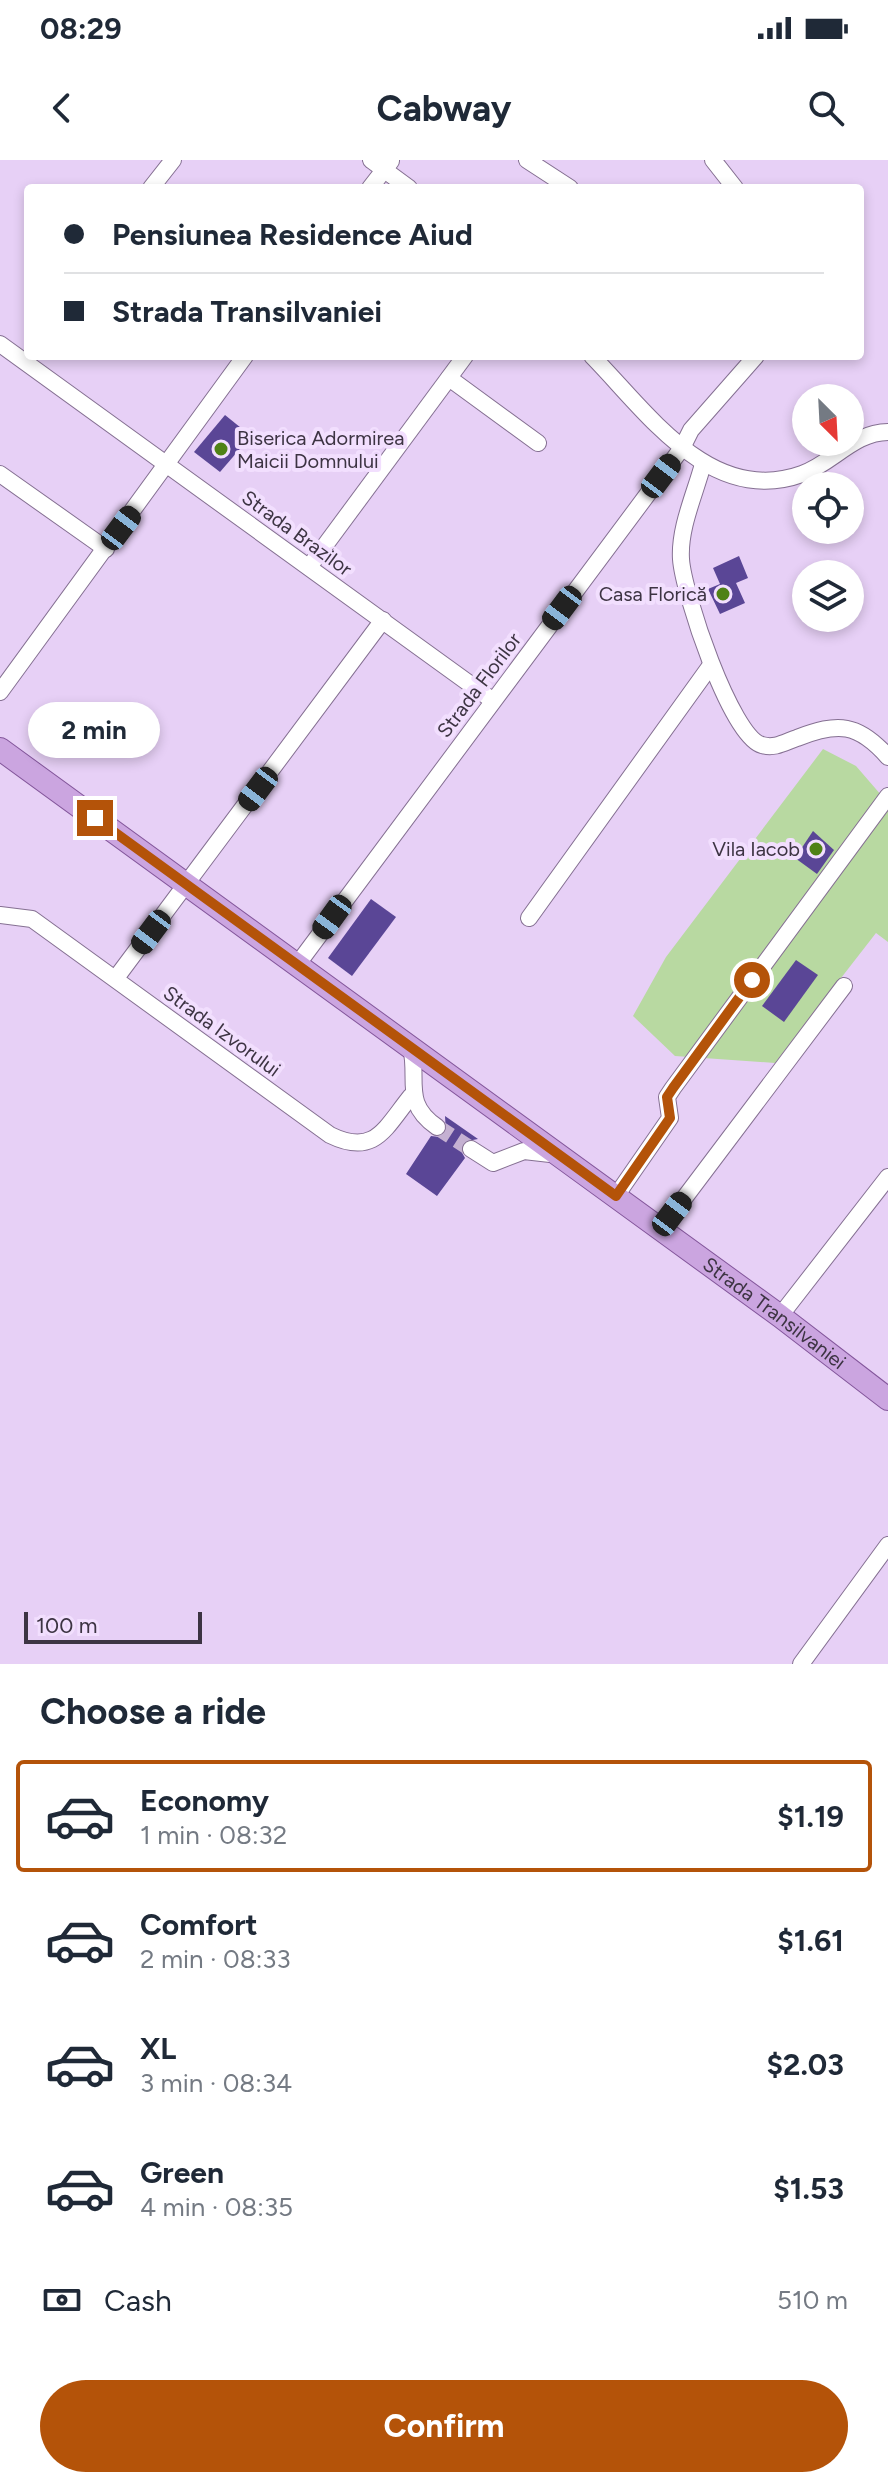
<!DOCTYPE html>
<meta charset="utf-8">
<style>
:root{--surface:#fff;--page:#f2f2f3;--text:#1f2937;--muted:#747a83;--line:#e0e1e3;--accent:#b45309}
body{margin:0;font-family:Figtree,sans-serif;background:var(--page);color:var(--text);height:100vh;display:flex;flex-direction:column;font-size:30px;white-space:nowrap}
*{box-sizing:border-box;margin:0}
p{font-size:26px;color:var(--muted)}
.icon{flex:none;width:44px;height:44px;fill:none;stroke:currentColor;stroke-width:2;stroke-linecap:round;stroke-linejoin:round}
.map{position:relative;height:1504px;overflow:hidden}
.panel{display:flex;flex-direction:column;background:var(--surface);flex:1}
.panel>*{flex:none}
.guide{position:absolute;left:24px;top:24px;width:840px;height:176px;border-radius:8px;box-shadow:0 4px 12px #0003;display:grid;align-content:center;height:176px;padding:0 40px;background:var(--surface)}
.needle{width:52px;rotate:156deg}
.controls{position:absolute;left:792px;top:224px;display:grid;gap:16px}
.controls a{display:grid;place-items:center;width:72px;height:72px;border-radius:50%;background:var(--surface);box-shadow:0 4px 12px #0003;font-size:40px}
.scale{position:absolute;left:24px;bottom:20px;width:178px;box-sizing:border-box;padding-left:8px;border:4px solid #3d3443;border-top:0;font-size:22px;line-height:28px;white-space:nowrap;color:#3d3443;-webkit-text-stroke:6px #f2dffe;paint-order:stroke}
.end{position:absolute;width:36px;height:36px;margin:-18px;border:10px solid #b45309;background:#fff;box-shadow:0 0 0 4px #fff}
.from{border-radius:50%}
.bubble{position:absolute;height:56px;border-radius:28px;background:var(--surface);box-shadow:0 4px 12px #0003;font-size:26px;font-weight:700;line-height:56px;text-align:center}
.car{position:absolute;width:24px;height:48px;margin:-24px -12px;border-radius:10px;box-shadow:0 0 6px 2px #0007;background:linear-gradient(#222 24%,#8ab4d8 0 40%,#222 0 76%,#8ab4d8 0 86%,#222 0)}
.guide b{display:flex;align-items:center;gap:28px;height:76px;font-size:30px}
.guide b+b{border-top:2px solid var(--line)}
.guide i{width:20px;height:20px;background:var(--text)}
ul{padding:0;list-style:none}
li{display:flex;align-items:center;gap:24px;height:112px;margin:0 16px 12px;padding:0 24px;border:4px solid transparent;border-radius:8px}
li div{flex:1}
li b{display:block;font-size:30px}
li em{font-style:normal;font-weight:700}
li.on{border-color:var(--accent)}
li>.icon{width:72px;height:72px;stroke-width:1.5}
h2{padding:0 40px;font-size:36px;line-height:96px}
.pay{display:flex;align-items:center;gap:20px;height:88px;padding:0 40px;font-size:30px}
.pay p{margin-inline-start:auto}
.action{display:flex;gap:16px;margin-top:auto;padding:16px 40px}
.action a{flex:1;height:92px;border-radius:48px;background:var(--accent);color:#fff;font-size:32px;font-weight:700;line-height:92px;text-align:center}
.status{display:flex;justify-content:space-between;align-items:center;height:56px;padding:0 40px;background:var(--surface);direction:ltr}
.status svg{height:22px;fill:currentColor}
header{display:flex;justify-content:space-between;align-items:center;height:104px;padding:0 40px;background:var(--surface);font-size:36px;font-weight:700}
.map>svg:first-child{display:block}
</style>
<div class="status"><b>08:29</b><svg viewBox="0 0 49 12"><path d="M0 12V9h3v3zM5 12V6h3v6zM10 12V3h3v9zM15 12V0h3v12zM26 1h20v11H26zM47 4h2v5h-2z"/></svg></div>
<header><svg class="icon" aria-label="back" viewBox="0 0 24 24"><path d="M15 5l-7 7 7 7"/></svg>Cabway<svg class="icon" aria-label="search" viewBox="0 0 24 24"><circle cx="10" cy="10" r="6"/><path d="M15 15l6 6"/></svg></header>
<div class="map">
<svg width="888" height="1504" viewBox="0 0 888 1504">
<rect width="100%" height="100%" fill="#e7d0f6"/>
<path fill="#b8d9a1" d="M823,589L856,606L888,643V782L876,773L775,903L675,896L633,856L666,797Z"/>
<g fill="#5a4696">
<path d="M225,255L251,276L220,312L194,292Z"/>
<path d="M739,396L748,418L736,423L745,443L720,454L708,429L720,424L713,408Z"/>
<path d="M813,671L834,690L817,714L795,698Z"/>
<path d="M371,739L396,757L352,816L328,798Z"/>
<path d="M796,800L818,815L784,862L762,846Z"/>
<path d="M445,956L478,979L462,982L460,989L465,998L437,1036L406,1014L431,976L440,977L446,973Z"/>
</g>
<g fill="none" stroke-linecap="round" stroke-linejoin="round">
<path stroke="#c5b1d2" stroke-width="16" stroke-dasharray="16 8" stroke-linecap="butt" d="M437,967L471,989"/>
<defs>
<g id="minor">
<path d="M371,0L409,28"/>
<path d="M527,0L570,28"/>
<path d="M713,0L735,28"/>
<path d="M151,28L173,0"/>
<path d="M370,28L391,1"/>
<path d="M0,184L492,540"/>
<path d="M592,196C647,252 711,347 802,314C833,303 854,272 888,272"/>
<path d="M449,218L538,283"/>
<path d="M703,304C695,334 679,368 681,399C683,432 731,577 762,585C775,589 785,582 797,578C838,562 858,563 888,597"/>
<path d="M0,314L106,389"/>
<path d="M309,407L465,196"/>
<path d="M0,532L245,196"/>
<path d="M0,755L32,759L330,975C375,997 385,968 411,936"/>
<path d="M529,758L711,505"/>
<path d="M297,805L682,288L691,270L756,196"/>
<path d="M116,818L383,460"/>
<path d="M411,887C419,920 402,943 437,967"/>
<path d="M471,989L493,1003L524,991L559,995"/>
<path d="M616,1036L670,958L667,937L673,928L888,636"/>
<path d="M661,1069L844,826"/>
<path d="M780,1156L888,1017"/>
<path d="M801,1504L888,1385"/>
</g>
<g id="major">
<path id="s1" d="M0,589L780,1156L888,1239"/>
</g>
</defs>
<use href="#minor" stroke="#857092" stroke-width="18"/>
<use href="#major" stroke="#83569b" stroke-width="24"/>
<use href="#minor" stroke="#fff" stroke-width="16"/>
<use href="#major" stroke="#cba5e0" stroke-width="22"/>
</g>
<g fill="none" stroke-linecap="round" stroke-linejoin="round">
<path stroke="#b45309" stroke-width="10" d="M95,658L616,1036L670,958L667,937L673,928L752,820"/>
</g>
<g fill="#4f8216" stroke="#f2dffe" stroke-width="3">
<circle cx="221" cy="289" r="8"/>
<circle cx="723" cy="434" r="8"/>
<circle cx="816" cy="689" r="8"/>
</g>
<g text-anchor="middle" stroke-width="8" stroke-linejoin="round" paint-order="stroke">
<g font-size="20" fill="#3d3443" stroke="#f2dffe" text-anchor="end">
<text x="237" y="285" text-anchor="start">Biserica Adormirea<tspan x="237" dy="23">Maicii Domnului</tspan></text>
<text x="707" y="441">Casa Florică</text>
<text x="800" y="696">Vila Iacob</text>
</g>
<g font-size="20" fill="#3d3443" stroke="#f2dffe">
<text transform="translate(297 373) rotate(36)" y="7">Strada Brazilor</text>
<text transform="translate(479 525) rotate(-53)" y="7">Strada Florilor</text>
<text transform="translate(222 871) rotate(36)" y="7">Strada Izvorului</text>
<text dy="7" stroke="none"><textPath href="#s1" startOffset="958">Strada Transilvaniei</textPath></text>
</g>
</g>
</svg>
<div class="controls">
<a><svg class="needle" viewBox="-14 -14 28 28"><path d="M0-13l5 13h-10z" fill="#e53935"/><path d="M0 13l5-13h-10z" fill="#747a83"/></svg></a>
<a><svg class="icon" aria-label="locate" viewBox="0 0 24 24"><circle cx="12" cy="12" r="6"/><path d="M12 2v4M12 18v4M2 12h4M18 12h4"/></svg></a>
<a><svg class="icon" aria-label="layers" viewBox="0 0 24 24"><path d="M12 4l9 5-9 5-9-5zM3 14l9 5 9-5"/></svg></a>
</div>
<div class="scale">100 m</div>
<i class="end from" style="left:752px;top:820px"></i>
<i class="end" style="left:95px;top:658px"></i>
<div class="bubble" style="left:28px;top:542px;width:132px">2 min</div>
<i class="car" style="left:661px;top:316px;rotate:37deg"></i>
<i class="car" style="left:121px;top:368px;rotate:37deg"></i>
<i class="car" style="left:562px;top:448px;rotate:217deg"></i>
<i class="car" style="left:258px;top:629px;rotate:217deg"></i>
<i class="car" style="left:332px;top:757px;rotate:216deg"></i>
<i class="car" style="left:151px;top:772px;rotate:217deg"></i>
<i class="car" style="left:672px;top:1054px;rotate:37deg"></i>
<div class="guide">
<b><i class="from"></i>Pensiunea Residence Aiud</b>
<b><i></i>Strada Transilvaniei</b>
</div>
</div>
<section class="panel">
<h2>Choose a ride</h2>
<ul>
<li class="on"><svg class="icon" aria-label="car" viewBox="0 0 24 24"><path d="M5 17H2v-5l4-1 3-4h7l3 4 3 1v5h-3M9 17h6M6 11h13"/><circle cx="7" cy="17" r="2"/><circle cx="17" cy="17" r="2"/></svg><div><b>Economy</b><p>1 min · 08:32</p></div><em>$1.19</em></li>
<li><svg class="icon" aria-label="car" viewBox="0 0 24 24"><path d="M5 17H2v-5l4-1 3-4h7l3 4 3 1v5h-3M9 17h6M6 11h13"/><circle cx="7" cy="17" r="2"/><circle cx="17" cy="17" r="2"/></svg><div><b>Comfort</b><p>2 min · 08:33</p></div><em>$1.61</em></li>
<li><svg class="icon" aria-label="car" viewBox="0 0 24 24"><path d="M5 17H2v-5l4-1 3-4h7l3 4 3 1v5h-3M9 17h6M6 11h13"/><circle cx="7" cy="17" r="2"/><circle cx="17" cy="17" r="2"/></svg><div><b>XL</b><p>3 min · 08:34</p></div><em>$2.03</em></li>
<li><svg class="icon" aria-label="car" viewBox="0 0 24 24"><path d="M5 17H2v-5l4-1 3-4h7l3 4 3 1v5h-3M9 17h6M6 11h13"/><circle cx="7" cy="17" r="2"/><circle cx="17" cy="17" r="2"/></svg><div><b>Green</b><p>4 min · 08:35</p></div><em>$1.53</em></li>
</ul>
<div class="pay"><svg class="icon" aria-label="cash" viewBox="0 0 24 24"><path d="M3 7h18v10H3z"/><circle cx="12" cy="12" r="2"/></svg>Cash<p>510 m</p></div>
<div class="action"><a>Confirm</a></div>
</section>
